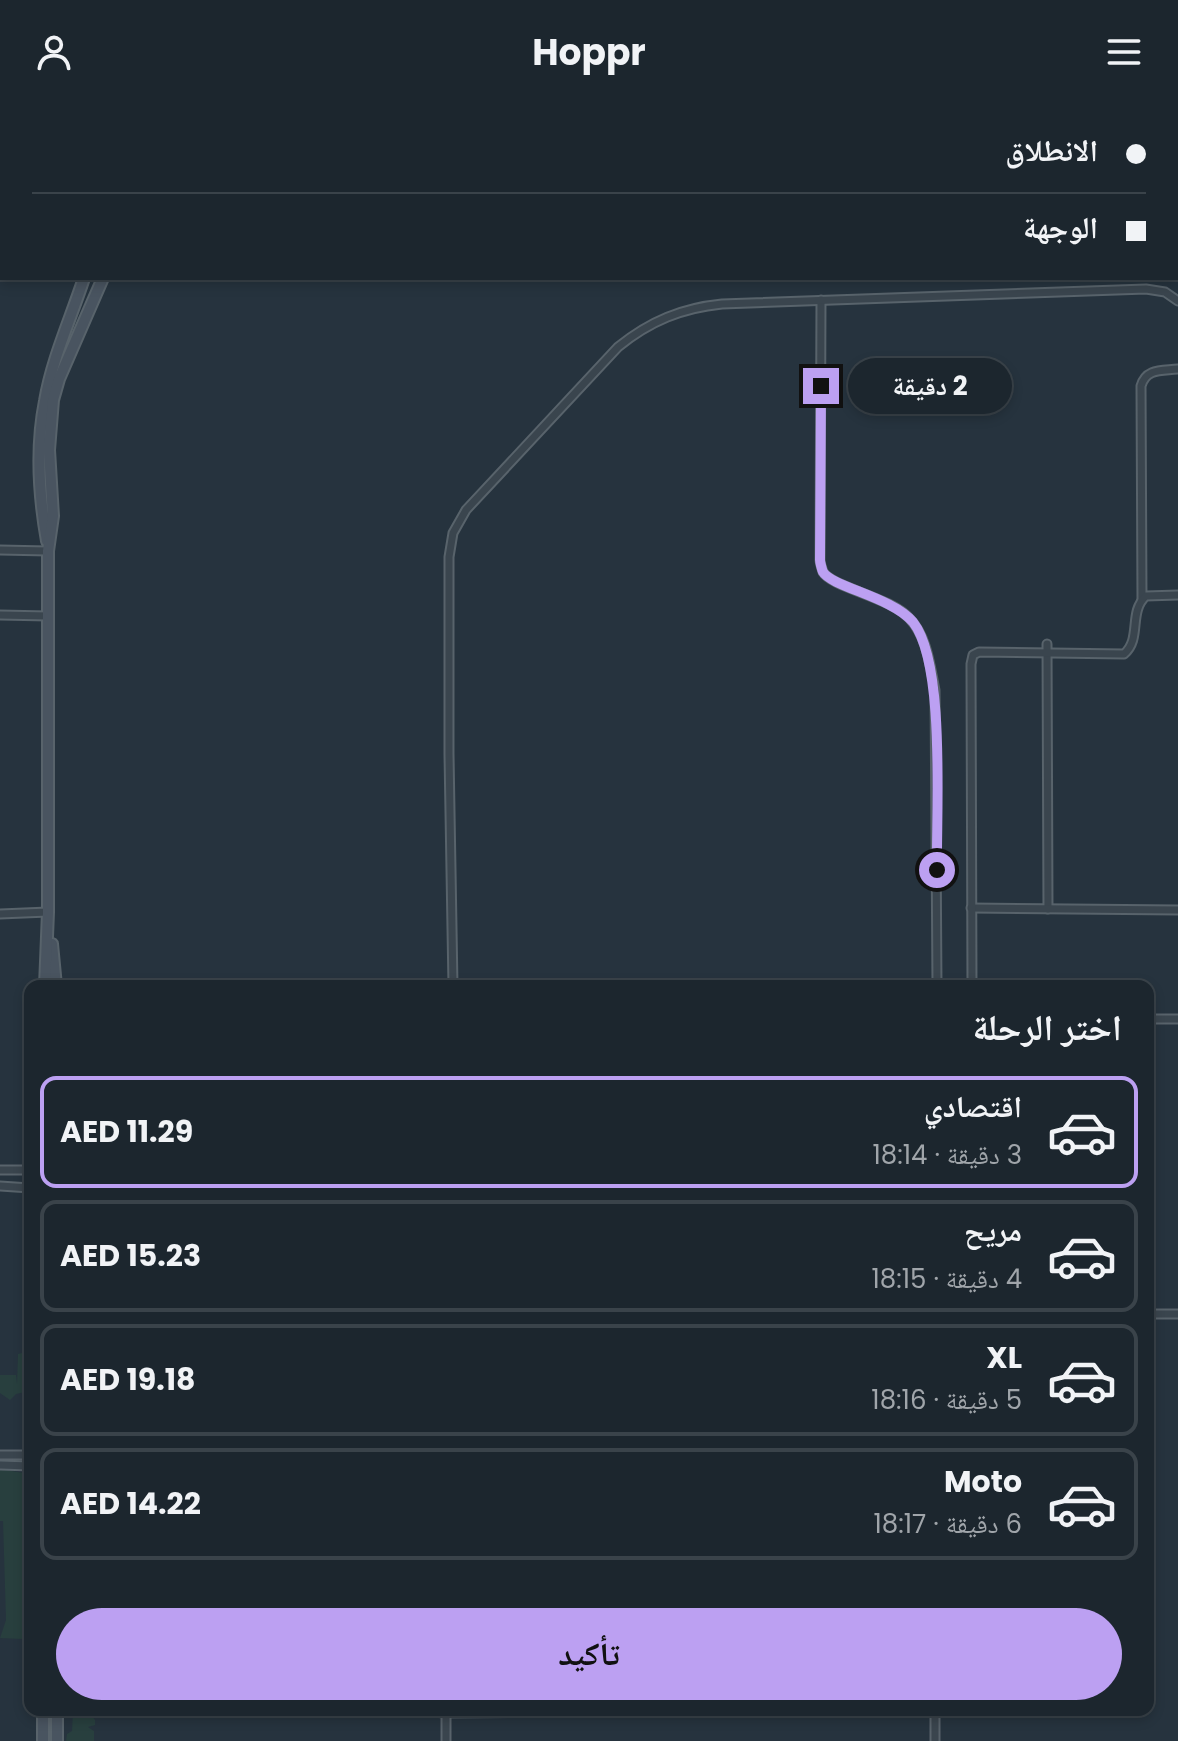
<!DOCTYPE html>
<html lang="ar">
<meta charset="utf-8">
<style>
:root{--surface:#1c262e;--page:#252e36;--text:#f1f3f6;--muted:#a0a5aa;--line:#3a434a;--accent:#bca0f2}
body{margin:0;font-family:Poppins,"Noto Naskh Arabic",sans-serif;background:var(--page);color:var(--text);direction:rtl;height:100vh;display:flex;flex-direction:column;font-size:30px;white-space:nowrap}
*{box-sizing:border-box;margin:0}
p{font-size:26px;color:var(--muted)}
.icon{flex:none;width:44px;height:44px;fill:none;stroke:currentColor;stroke-width:2;stroke-linecap:round;stroke-linejoin:round}
.map{position:relative;flex:1;overflow:hidden;direction:ltr}
.sheet{position:absolute;left:24px;top:876px;width:1130px;height:736px;display:flex;flex-direction:column;background:var(--surface);border-radius:16px;box-shadow:0 4px 12px #0003,0 0 0 2px var(--line);direction:rtl}
.sheet>*{flex:none}
.hud{position:absolute;left:0px;top:0px;width:1178px;height:176px;box-shadow:0 4px 12px #0003,0 0 0 2px var(--line);direction:rtl;display:grid;align-content:center;height:176px;padding:0 32px;background:var(--surface)}
.end{position:absolute;width:36px;height:36px;margin:-18px;border:10px solid #bca0f2;background:#111;box-shadow:0 0 0 4px #111}
.from{border-radius:50%}
.bubble{position:absolute;height:56px;border-radius:28px;background:var(--surface);box-shadow:0 4px 12px #0003,0 0 0 2px var(--line);font-size:26px;font-weight:700;line-height:56px;text-align:center;direction:rtl}
.hud b{display:flex;align-items:center;gap:28px;height:76px;font-size:30px}
.hud b+b{border-top:2px solid var(--line)}
.hud i{width:20px;height:20px;background:var(--text)}
ul{padding:0;list-style:none}
li{display:flex;align-items:center;gap:24px;height:112px;margin:0 16px 12px;padding:0 16px;border:4px solid var(--line);border-radius:16px}
li div{flex:1}
li b{display:block;font-size:30px}
li em{font-style:normal;font-weight:700}
li.current{border-color:var(--accent)}
li>.icon{width:72px;height:72px;stroke-width:1.5}
h2{padding:0 32px;font-size:36px;line-height:96px}
.action{display:flex;gap:16px;margin-top:auto;padding:16px 32px}
.action a{flex:1;height:92px;border-radius:48px;background:var(--accent);color:#111;font-size:32px;font-weight:700;line-height:92px;text-align:center}
header{display:flex;justify-content:space-between;align-items:center;height:104px;padding:0 32px;background:var(--surface);font-size:36px;font-weight:700}
.map>svg:first-child{display:block}
</style>
<header><svg class="icon" aria-label="menu" viewBox="0 0 24 24"><path d="M4 6h16M4 12h16M4 18h16"/></svg>Hoppr<svg class="icon" aria-label="person" viewBox="0 0 24 24"><circle cx="12" cy="8" r="4"/><path d="M4 21q1-7 8-7t8 7"/></svg></header>
<div class="map">
<svg width="1178" height="1637" viewBox="0 0 1178 1637">
<rect width="100%" height="100%" fill="#26333e"/>
<g fill="#283f3e">
<path d="M30,1225V1287L16,1290L10,1296L0,1289V1271H16L17,1280L18,1250L27,1248Z"/>
<path d="M0,1365L30,1370V1429L24,1430L28,1435L30,1510L23,1514L22,1535L0,1534L6,1516L3,1417H0Z"/>
<path d="M73,1606H88L95,1616V1621L88,1623L94,1627V1637H66L67,1630L72,1627Z"/>
</g>
<g fill="none" stroke-linecap="round" stroke-linejoin="round">
<defs>
<g id="street">
<path d="M821,196L820,456C820,458 822,465 823,468C833,484 891,493 910,515C927,533 930,562 935,586L937,882"/>
<path d="M0,446L48,447"/>
<path d="M1142,495L1141,282C1146,264 1162,267 1178,265"/>
<path d="M0,511L48,512"/>
<path d="M1047,540L1048,805"/>
<path d="M971,804L1178,806"/>
<path d="M0,810L48,808"/>
<path d="M453,882L449,650V453L453,429L466,406L618,243C650,217 682,204 722,200L1146,185L1165,188L1178,197"/>
<path d="M972,882L971,560L973,551L979,548L1124,550C1142,535 1128,508 1146,492L1178,491"/>
<path d="M1148,915H1178"/>
<path d="M0,1066H30"/>
<path d="M0,1082L30,1084"/>
<path d="M1148,1210H1178"/>
<path d="M0,1351H30"/>
<path d="M0,1361L30,1362"/>
<path d="M400,1606L446,1609L805,1606"/>
<path d="M446,1637V1609"/>
<path d="M935,1637V1606"/>
</g>
<g id="secondary">
<path d="M137,2L138,0"/>
<path d="M159,2V0"/>
<path d="M47,437C39,392 36,342 45,297C52,255 71,214 84,174"/>
<path d="M52,840L56,882"/>
<path d="M45,882L48,808V447L53,412L49,346L53,296L59,275L103,174"/>
<path d="M43,1606V1637"/>
<path d="M57,1606V1637"/>
</g>
</defs>
<use href="#street" stroke="#58636b" stroke-width="11"/>
<use href="#secondary" stroke="#58636b" stroke-width="14"/>
<use href="#street" stroke="#3a454e" stroke-width="7"/>
<use href="#secondary" stroke="#495460" stroke-width="10"/>
</g>
<g fill="none" stroke-linecap="round" stroke-linejoin="round">
<path stroke="#bca0f2" stroke-width="10" d="M821,282L820,456C820,458 822,466 823,468C832,483 892,493 913,518C946,560 936,709 937,766"/>
</g>
</svg>
<i class="end from" style="left:937px;top:766px"></i>
<i class="end" style="left:821px;top:282px"></i>
<div class="bubble" style="left:848px;top:254px;width:164px">2 دقيقة</div>
<div class="hud">
<b><i class="from"></i>الانطلاق</b>
<b><i></i>الوجهة</b>
</div>
<section class="sheet">
<h2>اختر الرحلة</h2>
<ul>
<li class="current"><svg class="icon" aria-label="car" viewBox="0 0 24 24"><path d="M5 17H2v-5l4-1 3-4h7l3 4 3 1v5h-3M9 17h6M6 11h13"/><circle cx="7" cy="17" r="2"/><circle cx="17" cy="17" r="2"/></svg><div><b>اقتصادي</b><p>3 دقيقة · 18:14</p></div><em>AED 11.29</em></li>
<li><svg class="icon" aria-label="car" viewBox="0 0 24 24"><path d="M5 17H2v-5l4-1 3-4h7l3 4 3 1v5h-3M9 17h6M6 11h13"/><circle cx="7" cy="17" r="2"/><circle cx="17" cy="17" r="2"/></svg><div><b>مريح</b><p>4 دقيقة · 18:15</p></div><em>AED 15.23</em></li>
<li><svg class="icon" aria-label="car" viewBox="0 0 24 24"><path d="M5 17H2v-5l4-1 3-4h7l3 4 3 1v5h-3M9 17h6M6 11h13"/><circle cx="7" cy="17" r="2"/><circle cx="17" cy="17" r="2"/></svg><div><b>XL</b><p>5 دقيقة · 18:16</p></div><em>AED 19.18</em></li>
<li><svg class="icon" aria-label="car" viewBox="0 0 24 24"><path d="M5 17H2v-5l4-1 3-4h7l3 4 3 1v5h-3M9 17h6M6 11h13"/><circle cx="7" cy="17" r="2"/><circle cx="17" cy="17" r="2"/></svg><div><b>Moto</b><p>6 دقيقة · 18:17</p></div><em>AED 14.22</em></li>
</ul>
<div class="action"><a>تأكيد</a></div>
</section>
</div>
